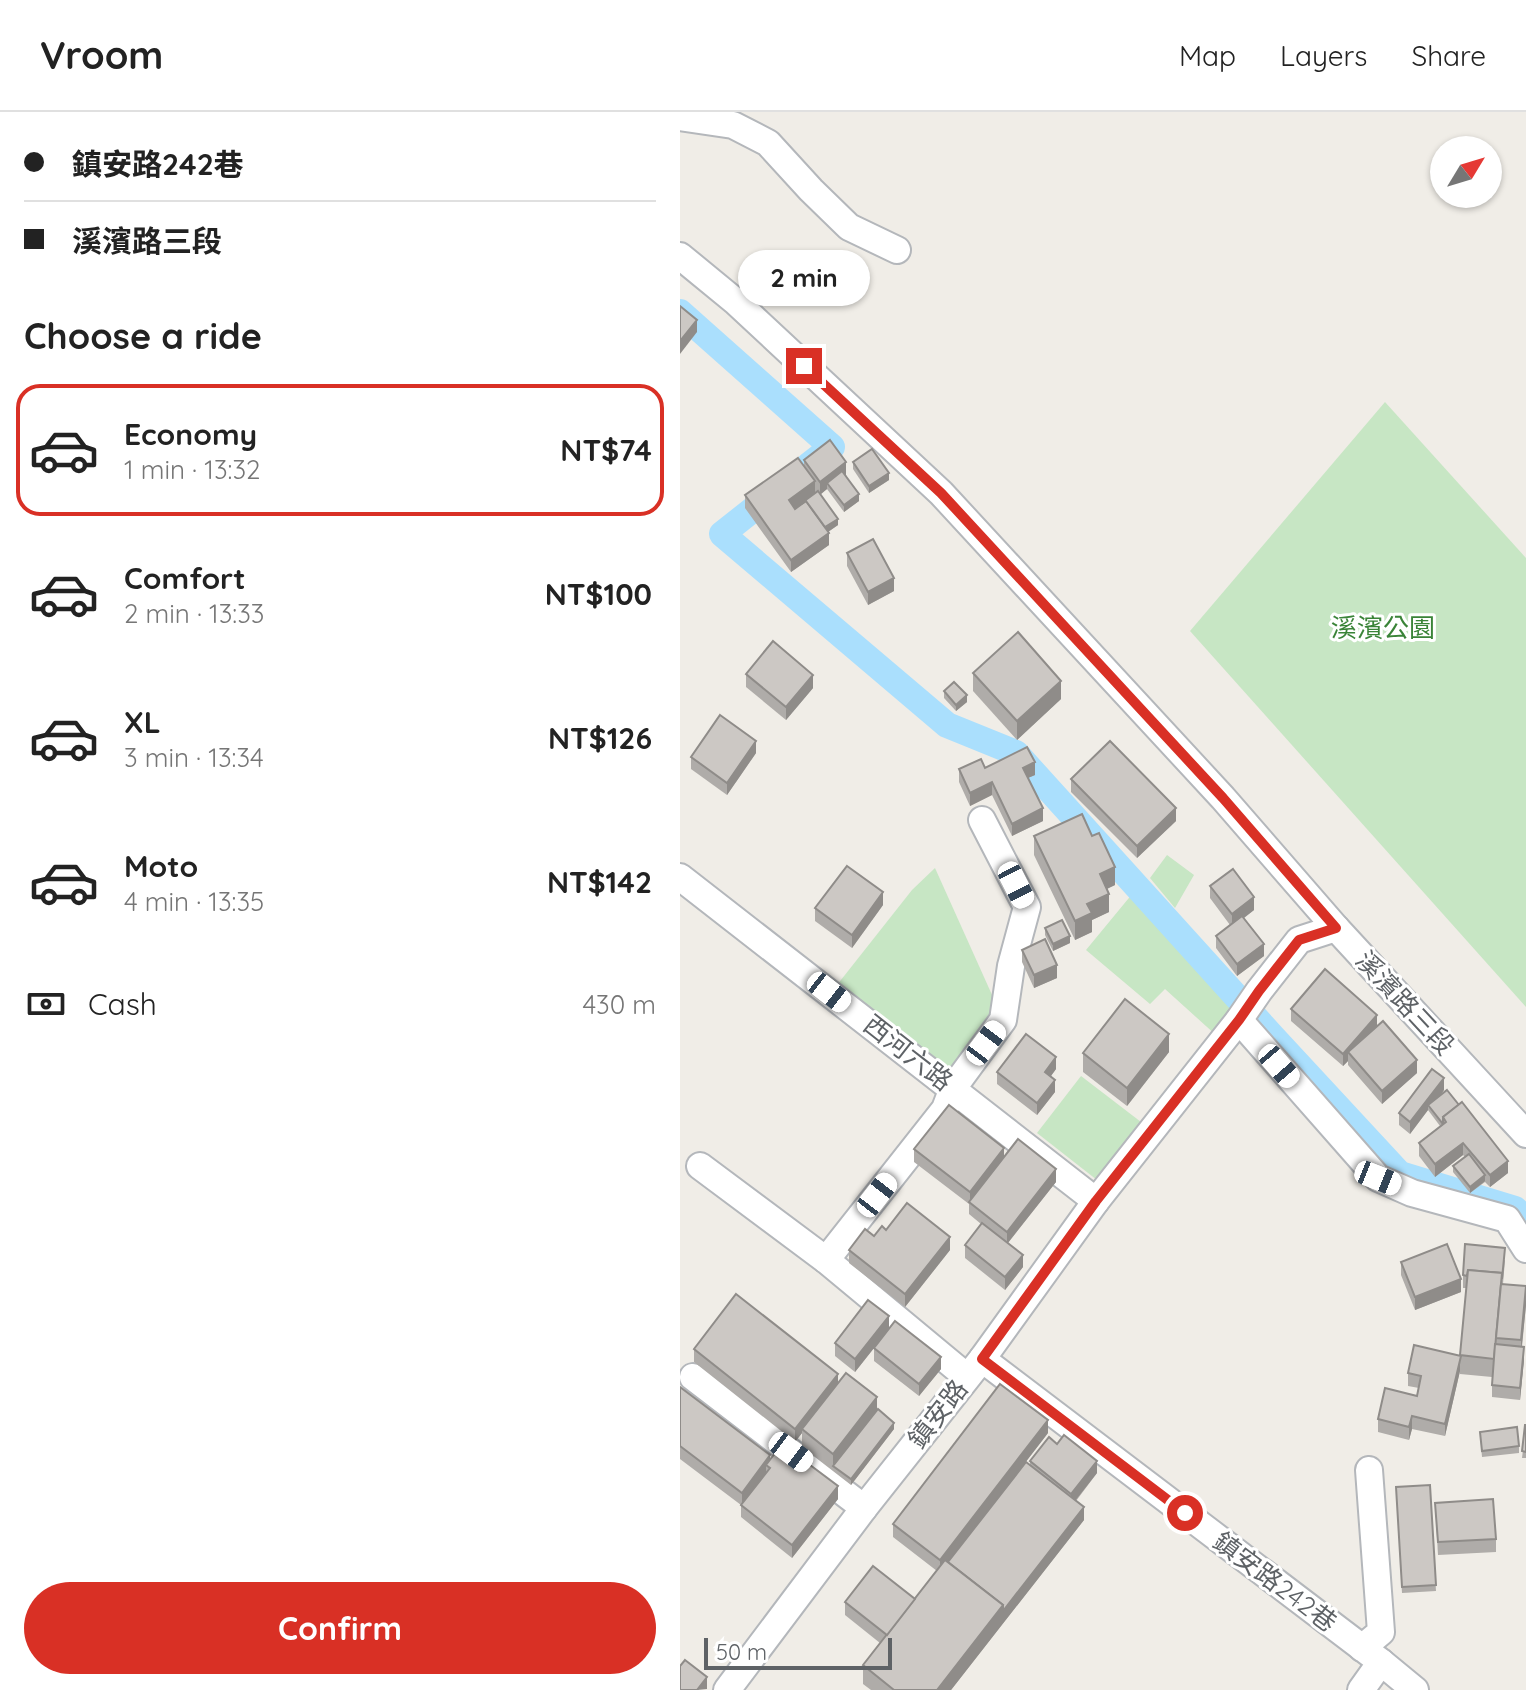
<!DOCTYPE html>
<meta charset="utf-8">
<style>
:root{--surface:#fff;--page:#f2f2f2;--text:#222;--muted:#767676;--line:#e0e0e0;--accent:#d93025}
body{margin:0;font-family:Quicksand,"Noto Sans TC",sans-serif;background:var(--page);color:var(--text);height:100vh;display:flex;flex-direction:column;font-size:30px;white-space:nowrap}
*{box-sizing:border-box;margin:0}
p{font-size:26px;color:var(--muted)}
.icon{flex:none;width:44px;height:44px;fill:none;stroke:currentColor;stroke-width:2;stroke-linecap:round;stroke-linejoin:round}
.map{position:relative;flex:1;overflow:hidden}
.details{display:flex;flex-direction:column;background:var(--surface);width:680px}
.details>*{flex:none}
.top-card{display:grid;align-content:center;height:176px;padding:0 24px;background:var(--surface)}
.needle{width:52px;rotate:52deg}
.controls{position:absolute;left:750px;top:24px;display:grid;gap:16px}
.controls a{display:grid;place-items:center;width:72px;height:72px;border-radius:50%;background:var(--surface);box-shadow:0 2px 6px #0004;font-size:40px}
.scale{position:absolute;left:24px;bottom:20px;width:188px;box-sizing:border-box;padding-left:8px;border:4px solid #5e6266;border-top:0;font-size:22px;line-height:28px;white-space:nowrap;color:#5e6266;-webkit-text-stroke:6px #fff;paint-order:stroke}
.end{position:absolute;width:36px;height:36px;margin:-18px;border:10px solid #d93025;background:#fff;box-shadow:0 0 0 4px #fff}
.from{border-radius:50%}
.bubble{position:absolute;height:56px;border-radius:28px;background:var(--surface);box-shadow:0 2px 6px #0004;font-size:26px;font-weight:700;line-height:56px;text-align:center}
.car{position:absolute;width:24px;height:48px;margin:-24px -12px;border-radius:10px;box-shadow:0 0 6px 2px #0007;background:linear-gradient(#fff 24%,#345 0 40%,#fff 0 76%,#345 0 86%,#fff 0)}
.top-card b{display:flex;align-items:center;gap:28px;height:76px;font-size:30px}
.top-card b+b{border-top:2px solid var(--line)}
.top-card i{width:20px;height:20px;background:var(--text)}
ul{padding:0;list-style:none}
li{display:flex;align-items:center;gap:24px;height:132px;margin:0 16px 12px;padding:0 8px;border:4px solid transparent;border-radius:24px}
li div{flex:1}
li b{display:block;font-size:30px}
li em{font-style:normal;font-weight:700}
li.active{border-color:var(--accent)}
li>.icon{width:72px;height:72px;stroke-width:1.5}
h2{padding:0 24px;font-size:36px;line-height:96px}
.pay{display:flex;align-items:center;gap:20px;height:88px;padding:0 24px;font-size:30px}
.pay p{margin-inline-start:auto}
.action{display:flex;gap:16px;margin-top:auto;padding:16px 24px}
.action a{flex:1;height:92px;border-radius:48px;background:var(--accent);color:#fff;font-size:32px;font-weight:700;line-height:92px;text-align:center}
header{display:flex;align-items:center;gap:48px;box-sizing:border-box;height:112px;padding:0 40px;background:var(--surface);border-bottom:2px solid var(--line)}
header strong{font-size:38px}
nav{display:flex;gap:44px;margin-inline-start:auto;font-size:28px}
main{display:flex;flex:1;min-height:0}
.map>svg:first-child{display:block}
</style>
<header>
<strong>Vroom</strong>
<nav><a>Map</a><a>Layers</a><a>Share</a></nav>
</header>
<main>
<section class="details">
<div class="top-card">
<b><i class="from"></i>鎮安路242巷</b>
<b><i></i>溪濱路三段</b>
</div>
<h2>Choose a ride</h2>
<ul>
<li class="active"><svg class="icon" aria-label="car" viewBox="0 0 24 24"><path d="M5 17H2v-5l4-1 3-4h7l3 4 3 1v5h-3M9 17h6M6 11h13"/><circle cx="7" cy="17" r="2"/><circle cx="17" cy="17" r="2"/></svg><div><b>Economy</b><p>1 min · 13:32</p></div><em>NT$74</em></li>
<li><svg class="icon" aria-label="car" viewBox="0 0 24 24"><path d="M5 17H2v-5l4-1 3-4h7l3 4 3 1v5h-3M9 17h6M6 11h13"/><circle cx="7" cy="17" r="2"/><circle cx="17" cy="17" r="2"/></svg><div><b>Comfort</b><p>2 min · 13:33</p></div><em>NT$100</em></li>
<li><svg class="icon" aria-label="car" viewBox="0 0 24 24"><path d="M5 17H2v-5l4-1 3-4h7l3 4 3 1v5h-3M9 17h6M6 11h13"/><circle cx="7" cy="17" r="2"/><circle cx="17" cy="17" r="2"/></svg><div><b>XL</b><p>3 min · 13:34</p></div><em>NT$126</em></li>
<li><svg class="icon" aria-label="car" viewBox="0 0 24 24"><path d="M5 17H2v-5l4-1 3-4h7l3 4 3 1v5h-3M9 17h6M6 11h13"/><circle cx="7" cy="17" r="2"/><circle cx="17" cy="17" r="2"/></svg><div><b>Moto</b><p>4 min · 13:35</p></div><em>NT$142</em></li>
</ul>
<div class="pay"><svg class="icon" aria-label="cash" viewBox="0 0 24 24"><path d="M3 7h18v10H3z"/><circle cx="12" cy="12" r="2"/></svg>Cash<p>430 m</p></div>
<div class="action"><a>Confirm</a></div>
</section>
<div class="map">
<svg width="846" height="1578" viewBox="0 0 846 1578">
<rect width="100%" height="100%" fill="#f0ede7"/>
<g fill="#c7e6c4">
<path d="M705,290L846,446V895L510,519Z"/>
<path d="M487,743L514,763L495,796L470,766Z"/>
<path d="M255,756L317,894L313,905L271,960L157,873L232,778Z"/>
<path d="M453,781L505,832L558,892L537,924L485,877L470,892L406,838Z"/>
<path d="M401,964L461,1010L417,1068L357,1021Z"/>
</g>
<g fill="none" stroke-linecap="round" stroke-linejoin="round">
<g stroke="#aadffd" stroke-width="26">
<path d="M0,200L152,335L129,353"/>
<path d="M95,380L42,422L267,613L336,641L592,924L720,1062L835,1097L846,1108"/>
</g>
<defs>
<g id="minor">
<path d="M0,5L53,13L88,31L131,78L169,115L217,138"/>
<path d="M0,144L56,190L261,381L543,686L656,816L846,1022"/>
<path d="M0,765L416,1089"/>
<path d="M559,908L698,1066L732,1081L827,1107L846,1137"/>
<path d="M20,1054L146,1148L287,1265"/>
<path d="M146,1148L265,997L273,976L323,908L331,854L347,795L302,708"/>
<path d="M302,1247L701,1550L735,1578"/>
<path d="M13,1265L184,1396"/>
<path d="M682,1536L701,1520L689,1358"/>
<path d="M47,1578L184,1396L302,1247L416,1089L559,908L579,879L619,828L656,816"/>
<path d="M681,1578L701,1550"/>
</g>
</defs>
<use href="#minor" stroke="#b4b7bb" stroke-width="30"/>
<use href="#minor" stroke="#fff" stroke-width="26"/>
</g>
<g fill="#afaca9">
<path d="M124,348L166,363L179,389L164,400L147,377L140,382L158,413L148,420L149,433L111,460L65,396V383L124,354Z"/>
<path d="M173,350L209,368L189,381L173,357Z"/>
<path d="M167,441L214,479L188,493L167,454Z"/>
<path d="M293,561L381,587L337,628L293,579Z"/>
<path d="M66,562L133,576L106,608L66,575Z"/>
<path d="M264,579L287,590L276,599L264,586Z"/>
<path d="M76,641L47,683L11,657V645Z"/>
<path d="M305,656L355,663L348,666L363,709L332,724L312,683L290,694L279,670V657Z"/>
<path d="M391,667L496,709L457,746L391,680Z"/>
<path d="M354,724L435,773L427,777L429,800L412,808V820L395,828L354,743Z"/>
<path d="M530,774L574,798L564,806L584,844L557,864L536,836V824L550,813L530,786Z"/>
<path d="M203,793L172,836L135,809V796Z"/>
<path d="M365,816L390,831L373,839L365,823Z"/>
<path d="M342,838L377,866L354,876L342,850Z"/>
<path d="M611,897L697,914L737,961L702,992L668,953V949L663,954L611,909Z"/>
<path d="M489,940L447,994L403,960V941Z"/>
<path d="M376,957L371,964L375,980L357,1003L317,972V960Z"/>
<path d="M764,978L760,984L828,1061L810,1075L805,1070L790,1081L773,1060V1054L785,1045L783,1043L755,1065L739,1044V1031L760,1014L748,998L730,1022L719,1013V1001Z"/>
<path d="M234,1037L324,1045L376,1070L328,1131L343,1155L325,1178L285,1146V1133L301,1112L289,1102V1092L234,1050Z"/>
<path d="M206,1118L270,1138L225,1195L169,1151V1138Z"/>
<path d="M825,1148L823,1172L846,1174V1193L842,1235L844,1248L840,1288L812,1285V1265L780,1262V1259L765,1324L732,1317L729,1328L698,1320V1307L737,1284L739,1276L728,1274V1261L780,1244L786,1176H783V1163Z"/>
<path d="M721,1150L781,1180L735,1198L721,1163Z"/>
<path d="M209,1217L261,1257L239,1284L194,1249V1236L175,1260L155,1244V1231Z"/>
<path d="M14,1237L158,1271L197,1297L214,1317L171,1373L122,1335V1321L115,1330L14,1250Z"/>
<path d="M0,1275L90,1347L158,1387L112,1446L61,1405V1393L0,1347Z"/>
<path d="M846,1313V1346H842Z"/>
<path d="M800,1320L839,1334V1341L802,1345Z"/>
<path d="M368,1321L276,1440L350,1353V1349L417,1361L396,1389L404,1408L271,1578H191L183,1572V1553L200,1531L165,1503V1490L235,1487L257,1459L213,1425V1412Z"/>
<path d="M750,1373L756,1479L722,1481L716,1375Z"/>
<path d="M755,1391L816,1427V1440L758,1443Z"/>
</g>
<g fill="#8f8c89">
<path d="M17,208V220L0,242V229Z"/>
<path d="M166,350V363L150,375L147,371V377L140,383V370Z"/>
<path d="M209,361V368L189,381V374Z"/>
<path d="M135,369V382L109,401V388Z"/>
<path d="M179,382V389L164,400V393Z"/>
<path d="M158,407V413L142,424V418Z"/>
<path d="M149,421V433L111,460V448Z"/>
<path d="M214,466V479L188,493V480Z"/>
<path d="M133,563V576L106,608V595Z"/>
<path d="M381,569V587L337,628V609Z"/>
<path d="M287,583V590L276,599V593Z"/>
<path d="M76,629V641L47,683V671Z"/>
<path d="M355,650V663L343,668V656Z"/>
<path d="M312,670V683L290,694V681Z"/>
<path d="M363,696V709L332,724V712Z"/>
<path d="M496,696V709L457,746V734Z"/>
<path d="M435,755V773L420,780V762Z"/>
<path d="M203,780V793L172,836V823Z"/>
<path d="M429,782V800L412,808V820L395,828V809L407,792Z"/>
<path d="M574,785V798L552,815V802Z"/>
<path d="M390,824V831L373,839V832Z"/>
<path d="M584,832V844L557,864V852Z"/>
<path d="M377,853V866L354,876V863Z"/>
<path d="M697,903V915L668,940V949L663,954V942Z"/>
<path d="M489,922V940L447,994V976Z"/>
<path d="M376,945V957L365,972V960Z"/>
<path d="M737,948V961L702,992V979Z"/>
<path d="M764,966V978L751,996L748,993V998L730,1022V1010Z"/>
<path d="M375,968V980L357,1003V991Z"/>
<path d="M783,1031V1043L755,1065V1052Z"/>
<path d="M324,1036V1049L290,1090V1080Z"/>
<path d="M828,1049V1061L810,1075V1063Z"/>
<path d="M376,1057V1070L327,1132V1120Z"/>
<path d="M805,1063V1069L790,1081V1075Z"/>
<path d="M270,1125V1138L225,1195V1182Z"/>
<path d="M343,1143V1155L325,1178V1165Z"/>
<path d="M781,1167V1180L735,1198V1185Z"/>
<path d="M846,1180V1193L841,1241V1228Z"/>
<path d="M209,1204V1217L175,1260V1247Z"/>
<path d="M844,1235V1248L840,1288V1276Z"/>
<path d="M261,1245V1257L239,1284V1272Z"/>
<path d="M780,1247V1259L765,1324V1312Z"/>
<path d="M158,1262V1275L122,1317V1321L115,1330V1317Z"/>
<path d="M197,1285V1304L153,1354V1342Z"/>
<path d="M732,1304V1317L729,1328V1315Z"/>
<path d="M368,1308V1321L260,1461V1448Z"/>
<path d="M214,1311V1317L171,1373V1367Z"/>
<path d="M90,1343V1356L86,1353V1362L62,1394V1381Z"/>
<path d="M417,1349V1361L391,1394V1382Z"/>
<path d="M158,1374V1387L112,1446V1433Z"/>
<path d="M404,1395V1408L271,1578H257L323,1493Z"/>
<path d="M27,1565V1577L17,1578Z"/>
</g>
<g fill="#ccc8c4" stroke="#8f8c89" stroke-width="2">
<path d="M0,194L17,208L0,229Z"/>
<path d="M150,328L166,350L140,370L124,348Z"/>
<path d="M192,337L209,361L189,374L173,350Z"/>
<path d="M118,346L135,369L109,388L115,397L126,389L149,421L111,448L65,383Z"/>
<path d="M162,359L179,382L164,393L147,371Z"/>
<path d="M138,379L158,407L145,415L126,389L123,391V390Z"/>
<path d="M193,427L214,466L188,480L167,441Z"/>
<path d="M338,520L381,569L337,609L293,561Z"/>
<path d="M93,529L133,563L106,595L66,562Z"/>
<path d="M274,570L287,583L276,593L264,579Z"/>
<path d="M40,603L76,629L47,671L11,645Z"/>
<path d="M430,629L496,696L457,734L391,667Z"/>
<path d="M347,635L355,650L343,656L363,696L332,712L312,670L290,681L279,657L301,647L305,656Z"/>
<path d="M402,702L412,724L419,721L435,755L420,762L429,782L407,792L412,801L395,809L354,724Z"/>
<path d="M167,754L203,780L172,823L135,796Z"/>
<path d="M553,757L574,785L552,802L530,774Z"/>
<path d="M562,804L584,832L557,852L536,824Z"/>
<path d="M382,808L390,824L373,832L365,816Z"/>
<path d="M365,827L377,853L354,863L342,838Z"/>
<path d="M645,857L697,903L663,942L611,897Z"/>
<path d="M445,887L489,922L447,976L403,941Z"/>
<path d="M703,909L737,948L702,979L668,940Z"/>
<path d="M346,922L376,945L365,960L375,968L357,991L317,960Z"/>
<path d="M752,957L764,966L730,1010L719,1001Z"/>
<path d="M767,978L779,993L763,1005V1012L748,993Z"/>
<path d="M782,990L828,1049L810,1063L783,1031L755,1052L739,1031L766,1010L763,1005Z"/>
<path d="M269,993L324,1036L290,1080L234,1037Z"/>
<path d="M338,1027L376,1057L327,1120L289,1090Z"/>
<path d="M789,1042L805,1063L790,1075L773,1054Z"/>
<path d="M227,1091L270,1125L225,1182L169,1138L185,1117L194,1124L202,1114L206,1118Z"/>
<path d="M302,1111L343,1143L325,1165L285,1133Z"/>
<path d="M767,1132L781,1167L735,1185L721,1150Z"/>
<path d="M785,1132L825,1136L822,1167V1161L788,1158L787,1164L783,1163Z"/>
<path d="M788,1158L822,1161L814,1247L780,1243Z"/>
<path d="M821,1172L846,1174L841,1228L816,1226Z"/>
<path d="M56,1182L158,1262L115,1317L14,1237Z"/>
<path d="M188,1188L209,1204L175,1247L155,1231Z"/>
<path d="M215,1209L261,1245L239,1272L194,1236Z"/>
<path d="M815,1232L844,1235L840,1276L812,1273Z"/>
<path d="M734,1233L781,1244L765,1312L732,1304L729,1315L698,1307L705,1276L737,1284L741,1264L728,1261Z"/>
<path d="M166,1261L197,1285L153,1342L122,1317Z"/>
<path d="M320,1272L368,1308L260,1448L213,1412Z"/>
<path d="M0,1275L90,1343L62,1381L0,1334Z"/>
<path d="M198,1297L214,1311L171,1367L153,1354Z"/>
<path d="M845,1313H846V1340L842,1339Z"/>
<path d="M837,1315L839,1334L802,1339L800,1320Z"/>
<path d="M384,1323L417,1349L391,1382L350,1349L369,1325L377,1332Z"/>
<path d="M102,1332L158,1374L112,1433L61,1393L90,1356L86,1353Z"/>
<path d="M346,1350L404,1395L323,1499V1493L268,1450Z"/>
<path d="M750,1373L756,1473L722,1475L716,1375Z"/>
<path d="M813,1387L816,1427L758,1430L755,1391Z"/>
<path d="M265,1448L323,1493L257,1578H214L183,1553Z"/>
<path d="M193,1454L235,1487L207,1523L165,1490Z"/>
<path d="M5,1548L27,1565L17,1578H0V1554Z"/>
</g>
<g fill="none" stroke-linecap="round" stroke-linejoin="round">
<path stroke="#d93025" stroke-width="10" d="M124,254L261,381L543,686L656,816L619,828L579,879L559,908L416,1089L302,1247L505,1401"/>
</g>
<g text-anchor="middle" stroke-width="6" stroke-linejoin="round" paint-order="stroke">
<g font-size="26" fill="#3a8438" stroke="#fff">
<text x="703" y="525">溪濱公園</text>
</g>
<g font-size="26" fill="#5e6266" stroke="#fff">
<text transform="translate(725 891) rotate(47)" y="9">溪濱路三段</text>
<text transform="translate(228 941) rotate(38)" y="9">西河六路</text>
<text transform="translate(258 1302) rotate(-52)" y="9">鎮安路</text>
<text transform="translate(595 1470) rotate(37)" y="9">鎮安路242巷</text>
</g>
</g>
</svg>
<div class="controls">
<a><svg class="needle" viewBox="-14 -14 28 28"><path d="M0-13l5 13h-10z" fill="#e53935"/><path d="M0 13l5-13h-10z" fill="#767676"/></svg></a>
</div>
<div class="scale">50 m</div>
<i class="end from" style="left:505px;top:1401px"></i>
<i class="end" style="left:124px;top:254px"></i>
<div class="bubble" style="left:58px;top:138px;width:132px">2 min</div>
<i class="car" style="left:336px;top:773px;rotate:153deg"></i>
<i class="car" style="left:149px;top:880px;rotate:128deg"></i>
<i class="car" style="left:306px;top:931px;rotate:37deg"></i>
<i class="car" style="left:599px;top:954px;rotate:139deg"></i>
<i class="car" style="left:698px;top:1066px;rotate:112deg"></i>
<i class="car" style="left:197px;top:1083px;rotate:38deg"></i>
<i class="car" style="left:111px;top:1340px;rotate:127deg"></i>
</div>
</main>
